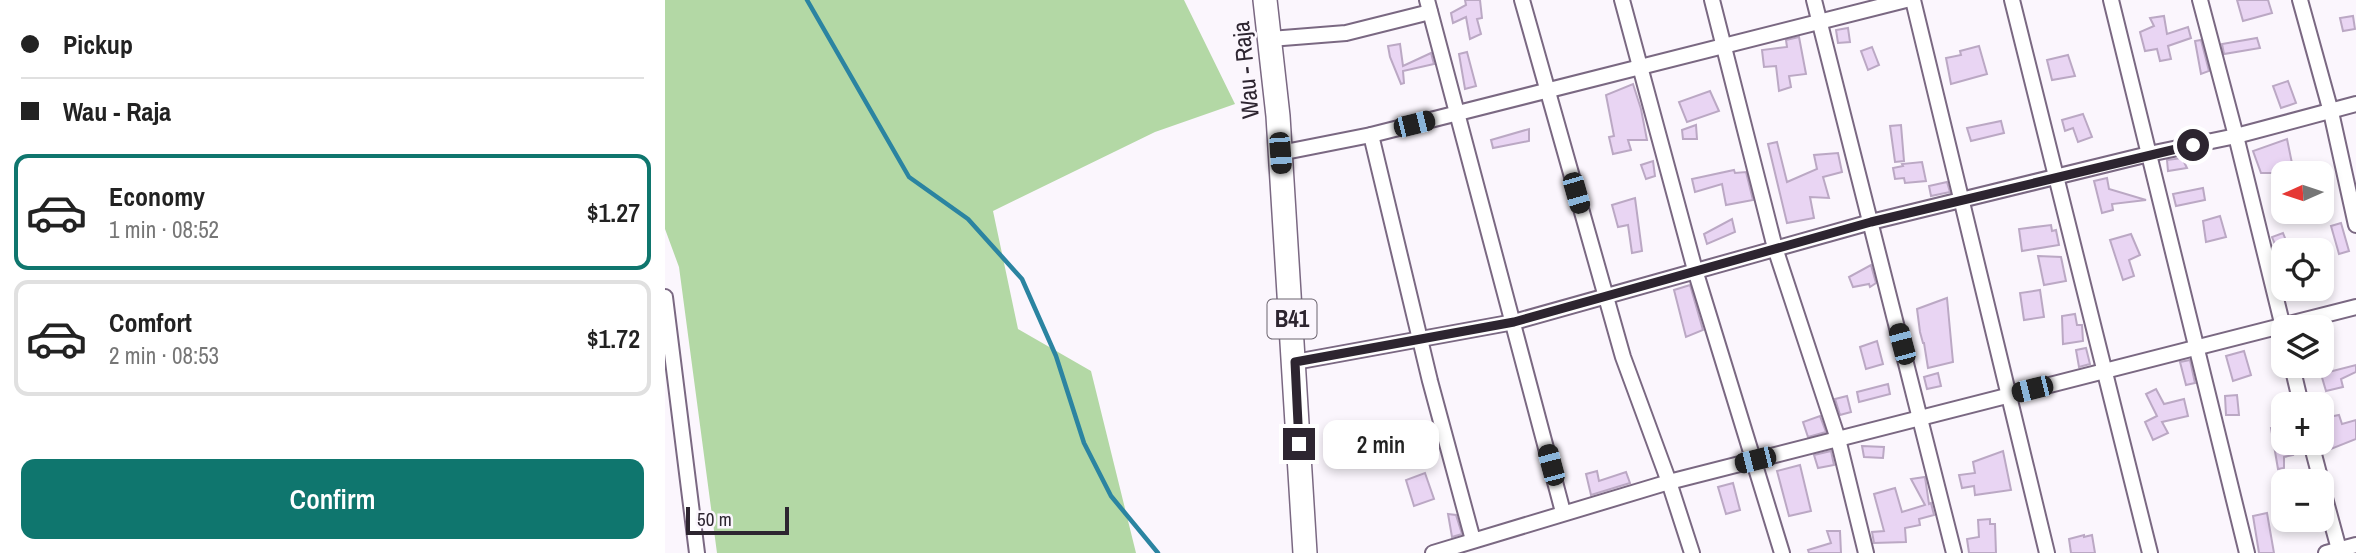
<!DOCTYPE html>
<meta charset="utf-8">
<style>
:root{--surface:#fff;--page:#f6f6f6;--text:#222;--muted:#767676;--line:#e0e0e0;--accent:#0f766e}
body{margin:0;font-family:"Archivo Narrow",sans-serif;background:var(--page);color:var(--text);height:100vh;display:flex;flex-direction:column;font-size:26px;white-space:nowrap}
*{box-sizing:border-box;margin:0}
p{font-size:23px;color:var(--muted)}
.icon{flex:none;width:38px;height:38px;fill:none;stroke:currentColor;stroke-width:2;stroke-linecap:round;stroke-linejoin:round}
.map{position:relative;flex:1;overflow:hidden}
.side{display:flex;flex-direction:column;background:var(--surface);width:665px}
.side>*{flex:none}
.hud{display:grid;align-content:center;height:154px;padding:0 21px;background:var(--surface)}
.needle{width:46px;rotate:267deg}
.buttons{position:absolute;left:1606px;top:161px;display:grid;gap:14px}
.buttons a{display:grid;place-items:center;width:63px;height:63px;border-radius:14px;background:var(--surface);box-shadow:0 4px 10px #0003;font-size:35px}
.scale{position:absolute;left:21px;bottom:18px;width:103px;box-sizing:border-box;padding-left:7px;border:4px solid #2d2530;border-top:0;font-size:19px;line-height:24px;white-space:nowrap;color:#2d2530;-webkit-text-stroke:5px #fbf6fd;paint-order:stroke}
.end{position:absolute;width:32px;height:32px;margin:-16px;border:9px solid #2d2530;background:#fff;box-shadow:0 0 0 4px #fff}
.from{border-radius:50%}
.bubble{position:absolute;height:49px;border-radius:14px;background:var(--surface);box-shadow:0 4px 10px #0003;font-size:23px;font-weight:600;line-height:49px;text-align:center}
.car{position:absolute;width:21px;height:42px;margin:-21px -10px;border-radius:9px;box-shadow:0 0 5px 2px #0007;background:linear-gradient(#222 24%,#8ab4d8 0 40%,#222 0 76%,#8ab4d8 0 86%,#222 0)}
.hud b{display:flex;align-items:center;gap:24px;height:66px;font-size:26px}
.hud b+b{border-top:2px solid var(--line)}
.hud i{width:18px;height:18px;background:var(--text)}
ul{padding:0;list-style:none}
li{display:flex;align-items:center;gap:21px;height:116px;margin:0 14px 10px;padding:0 7px;border:4px solid var(--line);border-radius:14px}
li div{flex:1}
li b{display:block;font-size:26px}
li em{font-style:normal;font-weight:600}
li.selected{border-color:var(--accent)}
li>.icon{width:63px;height:63px;stroke-width:1.5}
.button{display:flex;gap:14px;margin-top:auto;padding:14px 21px}
.button a{flex:1;height:80px;border-radius:14px;background:var(--accent);color:#fff;font-size:28px;font-weight:600;line-height:80px;text-align:center}
main{display:flex;flex:1;min-height:0}
.map>svg:first-child{display:block}
</style>
<main>
<section class="side">
<div class="hud">
<b><i class="from"></i>Pickup</b>
<b><i></i>Wau - Raja</b>
</div>
<ul>
<li class="selected"><svg class="icon" aria-label="car" viewBox="0 0 24 24"><path d="M5 17H2v-5l4-1 3-4h7l3 4 3 1v5h-3M9 17h6M6 11h13"/><circle cx="7" cy="17" r="2"/><circle cx="17" cy="17" r="2"/></svg><div><b>Economy</b><p>1 min · 08:52</p></div><em>$1.27</em></li>
<li><svg class="icon" aria-label="car" viewBox="0 0 24 24"><path d="M5 17H2v-5l4-1 3-4h7l3 4 3 1v5h-3M9 17h6M6 11h13"/><circle cx="7" cy="17" r="2"/><circle cx="17" cy="17" r="2"/></svg><div><b>Comfort</b><p>2 min · 08:53</p></div><em>$1.72</em></li>
</ul>
<div class="button"><a>Confirm</a></div>
</section>
<div class="map">
<svg width="1691" height="553" viewBox="0 0 1691 553">
<rect width="100%" height="100%" fill="#fbf6fd"/>
<path fill="#b3d8a5" d="M0,0H519L570,104L490,132L328,211L353,329L426,371L471,553H52L14,267L0,229Z"/>
<g fill="none" stroke-linecap="round" stroke-linejoin="round">
<path stroke="#2b84a1" stroke-width="4.5" d="M142,0L244,177L303,219L357,279L391,356L419,443L446,496L493,553"/>
</g>
<g fill="#e9d5f3" stroke="#bba8c4" stroke-width="2">
<path d="M800,0H815L817,18L812,19L816,34L805,39L801,17L788,23L786,13L801,5Z"/>
<path d="M1572,0H1603L1607,13L1578,21Z"/>
<path d="M1499,16L1502,34L1523,27L1526,38L1503,46L1506,59L1495,61L1492,49L1480,51L1475,32L1489,26L1485,18Z"/>
<path d="M1688,16L1690,29L1678,31L1675,18Z"/>
<path d="M1183,28L1185,42L1173,43L1171,30Z"/>
<path d="M1134,37L1141,74L1124,76L1126,87L1114,91L1111,66L1099,67L1097,50L1122,47L1121,40Z"/>
<path d="M1592,38L1595,48L1559,54L1557,44Z"/>
<path d="M1536,40L1544,71L1536,74L1530,41Z"/>
<path d="M735,44L738,66L766,53L769,64L738,71L739,83L736,84L725,57L723,46Z"/>
<path d="M1314,46L1322,74L1286,84L1281,58L1296,55L1295,51Z"/>
<path d="M1207,47L1214,65L1203,70L1196,51Z"/>
<path d="M802,52L811,86L800,89L794,54Z"/>
<path d="M1403,55L1410,76L1387,80L1382,60Z"/>
<path d="M1623,81L1631,103L1616,108L1608,86Z"/>
<path d="M968,84L976,109L982,140H963L966,150L948,154L944,137L949,136L941,95Z"/>
<path d="M1045,91L1054,111L1022,122L1014,102Z"/>
<path d="M1418,114L1427,137L1413,142L1408,128L1400,131L1397,120Z"/>
<path d="M1336,121L1339,133L1306,141L1302,128Z"/>
<path d="M1031,125L1032,139H1018L1017,130Z"/>
<path d="M1236,125L1239,161L1230,162L1225,126Z"/>
<path d="M864,129V141L828,148L826,140Z"/>
<path d="M1622,139L1629,173H1596L1588,151Z"/>
<path d="M1112,142L1122,182L1152,169L1149,155L1173,153L1177,172L1158,177L1164,198L1145,197L1149,218L1122,223L1103,144Z"/>
<path d="M1517,158L1522,168L1503,171L1502,160Z"/>
<path d="M988,161L990,176L981,179L976,165Z"/>
<path d="M1257,162L1261,181L1240,183L1239,178L1230,179L1228,168L1238,166L1237,164Z"/>
<path d="M1069,170L1070,173L1081,172L1088,200L1061,205L1057,184L1030,192L1027,179Z"/>
<path d="M1442,178L1444,189L1481,200L1447,204L1448,210L1437,213L1429,181Z"/>
<path d="M1282,182L1285,192L1266,196L1264,186Z"/>
<path d="M1538,188L1540,200L1511,206L1508,194Z"/>
<path d="M970,198L977,251L967,253L963,225L953,227L947,205Z"/>
<path d="M1555,216L1561,237L1541,242L1538,221Z"/>
<path d="M1067,219L1070,232L1042,244L1039,234Z"/>
<path d="M1676,223L1684,251L1674,254L1666,226Z"/>
<path d="M1386,225L1387,231L1391,230L1394,245L1357,251L1354,229Z"/>
<path d="M1618,233L1624,248L1613,252L1607,237Z"/>
<path d="M1466,234L1475,255L1464,260L1469,276L1458,280L1445,240Z"/>
<path d="M1373,256L1396,257L1401,281L1379,285Z"/>
<path d="M1206,265L1211,283L1205,287L1204,284L1188,287L1184,277Z"/>
<path d="M1025,285L1038,330L1021,337L1009,290Z"/>
<path d="M1375,290L1379,317L1359,320L1355,293Z"/>
<path d="M1282,298L1288,362L1263,368L1259,343H1258L1255,332L1252,309Z"/>
<path d="M1410,314L1412,325H1417L1418,341L1398,344L1397,316Z"/>
<path d="M1212,341L1218,364L1201,369L1195,347Z"/>
<path d="M1421,348L1425,364L1414,367L1411,350Z"/>
<path d="M1579,351L1586,375L1568,381L1561,356Z"/>
<path d="M1525,360L1530,383L1521,385L1515,362Z"/>
<path d="M1691,365V372L1676,379L1678,387L1661,391L1656,374Z"/>
<path d="M1273,373L1276,386L1262,389L1259,377Z"/>
<path d="M1223,384L1225,394L1194,402L1192,392Z"/>
<path d="M1491,389L1499,404L1519,399L1523,416L1497,422L1503,433L1488,440L1480,422L1492,416L1481,394Z"/>
<path d="M1572,395L1574,415H1561L1560,396Z"/>
<path d="M1182,396L1186,412L1175,415L1170,399Z"/>
<path d="M1674,415L1677,424L1691,420V439L1666,449L1659,418Z"/>
<path d="M1155,416L1161,432L1143,437L1138,422Z"/>
<path d="M1619,425V443H1625L1628,455L1619,457V468L1613,469L1606,428Z"/>
<path d="M1197,446L1219,447L1218,458L1199,457Z"/>
<path d="M1166,451L1169,465L1153,468L1149,455Z"/>
<path d="M1338,451L1346,490L1310,495L1309,486L1297,488L1294,475L1310,473L1308,462Z"/>
<path d="M1135,465L1146,511L1124,516L1112,471Z"/>
<path d="M932,471L934,481L961,472L965,483L926,495L921,474Z"/>
<path d="M760,473L769,499L749,506L741,480Z"/>
<path d="M1260,477L1264,504L1266,503L1269,515L1254,519L1255,525L1240,528L1241,542L1209,543L1207,532L1219,531L1209,494L1230,488L1237,512L1260,505L1246,479Z"/>
<path d="M1068,483L1075,510L1061,514L1053,487Z"/>
<path d="M1602,513L1609,553H1594L1588,516Z"/>
<path d="M783,514L791,515L797,534L787,537Z"/>
<path d="M1325,519V524H1330L1331,553H1304L1302,539L1314,537L1313,520Z"/>
<path d="M1162,531H1175L1176,553H1144L1143,550L1166,543Z"/>
<path d="M1419,535V537L1427,535L1430,553H1406L1404,539Z"/>
</g>
<g fill="none" stroke-linecap="round" stroke-linejoin="round">
<defs>
<g id="minor">
<path d="M762,0L898,512"/>
<path d="M857,0L958,357L1004,482L1027,553"/>
<path d="M957,0L1030,270L1117,553"/>
<path d="M1047,0L1110,248L1173,439L1201,553"/>
<path d="M1149,0L1289,553"/>
<path d="M1248,0L1382,553"/>
<path d="M1347,0L1485,553"/>
<path d="M1446,0L1582,553"/>
<path d="M1535,0L1571,136L1619,331"/>
<path d="M1635,0L1666,112L1691,225"/>
<path d="M605,39L681,33L765,12"/>
<path d="M706,135L765,381L808,540"/>
<path d="M615,153L706,135L1241,0"/>
<path d="M0,297L32,553"/>
<path d="M630,362L849,322L1206,222L1484,154L1571,136L1691,104"/>
<path d="M1627,366L1636,404"/>
<path d="M1646,443L1656,481"/>
<path d="M1657,487L1675,553"/>
<path d="M768,553L1004,482L1691,307"/>
<path d="M1661,553L1691,545"/>
</g>
<path id="primary" d="M600,0L613,116L640,553"/>
</defs>
<use href="#minor" stroke="#7a6882" stroke-width="18"/>
<use href="#primary" stroke="#7a6882" stroke-width="26"/>
<use href="#minor" stroke="#fff" stroke-width="14"/>
<use href="#primary" stroke="#fff" stroke-width="23"/>
</g>
<g fill="none" stroke-linecap="round" stroke-linejoin="round">
<path stroke="#2d2530" stroke-width="9" d="M634,444L630,362L849,322L1206,222L1528,145"/>
</g>
<g text-anchor="middle" stroke-width="5" stroke-linejoin="round" paint-order="stroke">
<rect fill="#fbf6fd" stroke="#6b646e" stroke-width="2" x="602.5" y="299.5" width="49" height="39" rx="5"/>
<g font-size="23" font-weight="bold" fill="#2d2530">
<text x="627" y="327">B41</text>
</g>
<g font-size="24" fill="#2d2530" stroke="#fbf6fd">
<text transform="translate(581 70) rotate(-96)" y="8">Wau - Raja</text>
</g>
</g>
</svg>
<div class="buttons">
<a><svg class="needle" viewBox="-14 -14 28 28"><path d="M0-13l5 13h-10z" fill="#e53935"/><path d="M0 13l5-13h-10z" fill="#767676"/></svg></a>
<a><svg class="icon" aria-label="locate" viewBox="0 0 24 24"><circle cx="12" cy="12" r="6"/><path d="M12 2v4M12 18v4M2 12h4M18 12h4"/></svg></a>
<a><svg class="icon" aria-label="layers" viewBox="0 0 24 24"><path d="M12 4l9 5-9 5-9-5zM3 14l9 5 9-5"/></svg></a>
<a>+</a>
<a>−</a>
</div>
<div class="scale">50 m</div>
<i class="end from" style="left:1528px;top:145px"></i>
<i class="end" style="left:634px;top:444px"></i>
<div class="bubble" style="left:658px;top:420px;width:116px">2 min</div>
<i class="car" style="left:749px;top:124px;rotate:76deg"></i>
<i class="car" style="left:615px;top:153px;rotate:176deg"></i>
<i class="car" style="left:911px;top:193px;rotate:164deg"></i>
<i class="car" style="left:1237px;top:344px;rotate:345deg"></i>
<i class="car" style="left:1367px;top:389px;rotate:256deg"></i>
<i class="car" style="left:1090px;top:460px;rotate:256deg"></i>
<i class="car" style="left:886px;top:465px;rotate:345deg"></i>
</div>
</main>
